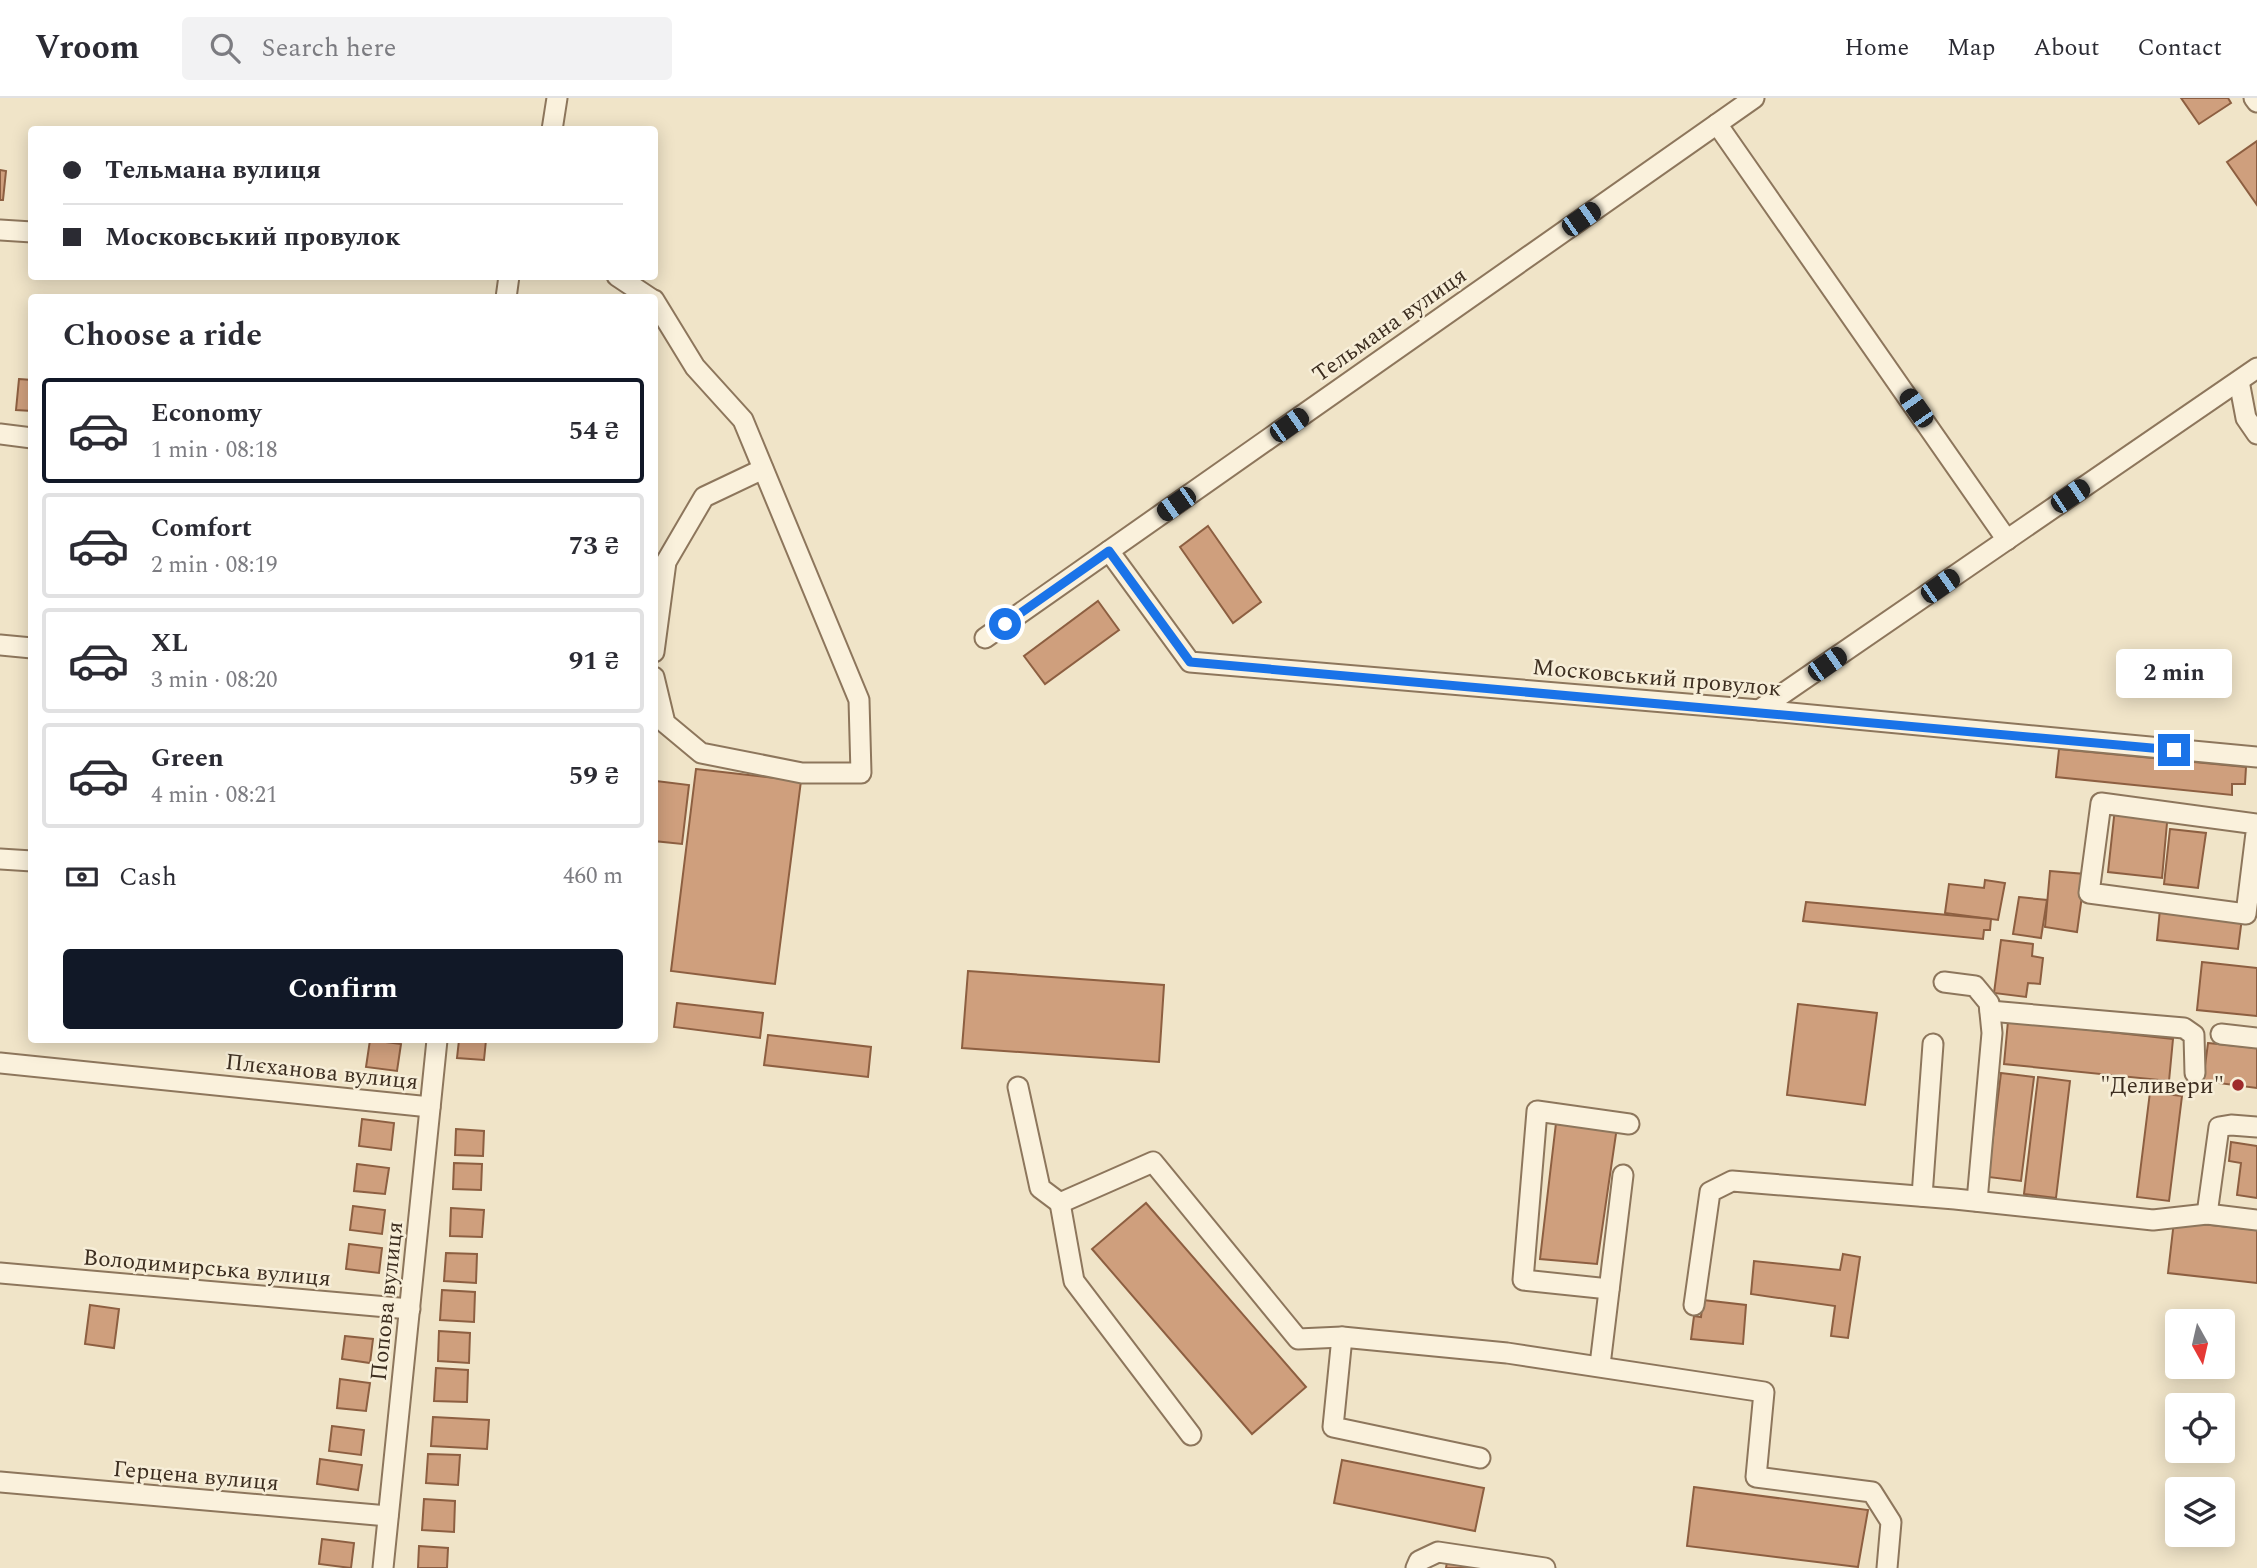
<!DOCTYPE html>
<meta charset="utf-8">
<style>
:root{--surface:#fff;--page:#f2f2f3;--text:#2b2b33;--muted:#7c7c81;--line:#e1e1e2;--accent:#111827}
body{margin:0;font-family:Spectral,serif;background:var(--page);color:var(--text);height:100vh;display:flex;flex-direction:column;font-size:26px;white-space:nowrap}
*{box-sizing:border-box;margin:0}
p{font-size:23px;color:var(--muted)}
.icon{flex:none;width:38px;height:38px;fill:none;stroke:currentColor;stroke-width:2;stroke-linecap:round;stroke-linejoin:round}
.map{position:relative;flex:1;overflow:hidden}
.sheet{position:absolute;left:28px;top:196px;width:630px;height:749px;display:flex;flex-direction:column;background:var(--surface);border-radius:7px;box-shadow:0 4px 18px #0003}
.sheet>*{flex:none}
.hud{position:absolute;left:28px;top:28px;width:630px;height:154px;border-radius:7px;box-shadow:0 4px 18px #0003;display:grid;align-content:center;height:154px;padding:0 35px;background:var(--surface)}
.needle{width:46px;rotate:172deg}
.buttons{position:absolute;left:2165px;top:1211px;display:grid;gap:14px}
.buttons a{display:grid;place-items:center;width:70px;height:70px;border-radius:7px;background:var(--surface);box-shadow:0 4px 18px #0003;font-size:35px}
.end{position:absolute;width:32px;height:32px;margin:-16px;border:9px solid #1a73e8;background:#fff;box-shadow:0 0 0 4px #fff}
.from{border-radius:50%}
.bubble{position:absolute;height:49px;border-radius:7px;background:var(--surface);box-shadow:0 4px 18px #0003;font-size:23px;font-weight:700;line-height:49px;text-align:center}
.car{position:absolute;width:21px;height:42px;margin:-21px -10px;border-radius:9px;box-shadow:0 0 5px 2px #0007;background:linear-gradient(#222 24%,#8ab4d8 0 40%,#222 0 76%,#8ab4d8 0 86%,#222 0)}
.hud b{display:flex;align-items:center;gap:24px;height:66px;font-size:26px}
.hud b+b{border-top:2px solid var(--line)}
.hud i{width:18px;height:18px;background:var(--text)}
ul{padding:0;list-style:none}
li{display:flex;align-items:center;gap:21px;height:105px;margin:0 14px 10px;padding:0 21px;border:4px solid var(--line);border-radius:7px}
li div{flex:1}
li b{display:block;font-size:26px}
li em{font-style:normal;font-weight:700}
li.selected{border-color:var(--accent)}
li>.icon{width:63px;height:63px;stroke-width:1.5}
h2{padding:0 35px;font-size:32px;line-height:84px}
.pay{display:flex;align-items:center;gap:18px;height:77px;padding:0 35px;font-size:26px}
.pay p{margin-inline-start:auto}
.action{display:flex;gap:14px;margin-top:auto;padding:14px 35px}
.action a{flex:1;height:80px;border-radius:7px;background:var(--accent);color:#fff;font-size:28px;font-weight:700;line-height:80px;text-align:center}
header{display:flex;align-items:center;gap:42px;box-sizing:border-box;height:98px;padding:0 35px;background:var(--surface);border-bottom:2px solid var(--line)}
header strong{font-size:33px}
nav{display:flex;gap:38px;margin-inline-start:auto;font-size:24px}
.search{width:490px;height:63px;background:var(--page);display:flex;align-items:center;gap:18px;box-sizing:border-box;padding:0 24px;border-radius:7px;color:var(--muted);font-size:26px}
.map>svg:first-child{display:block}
</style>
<header>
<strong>Vroom</strong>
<div class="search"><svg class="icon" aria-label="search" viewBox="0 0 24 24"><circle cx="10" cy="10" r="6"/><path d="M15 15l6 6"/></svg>Search here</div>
<nav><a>Home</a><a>Map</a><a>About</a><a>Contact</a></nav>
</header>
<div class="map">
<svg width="2257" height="1470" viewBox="0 0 2257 1470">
<rect width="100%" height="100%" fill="#f0e4c8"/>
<g fill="#cf9f7d" stroke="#8d5f41" stroke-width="2">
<path d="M2181,0H2228L2231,5L2199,26Z"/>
<path d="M2257,43V107L2227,64Z"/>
<path d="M0,72L6,73L3,102H0Z"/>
<path d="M19,281L32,282V313L16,312Z"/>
<path d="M1208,428L1261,504L1233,525L1180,449Z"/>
<path d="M1098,503L1119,532L1045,586L1024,558Z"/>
<path d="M2059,651L2246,669L2245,686H2232V697L2056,679Z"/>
<path d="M696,671L801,683L775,886L671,873Z"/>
<path d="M656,683L689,687L682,746L654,743Z"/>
<path d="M2115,710L2168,714L2162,780L2108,774Z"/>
<path d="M2170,731L2206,735L2198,790L2164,786Z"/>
<path d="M2050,773L2085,776L2077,834L2045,829Z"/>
<path d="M1985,782L2005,785L1998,822L1945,815L1949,786L1984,790Z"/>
<path d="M2019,799L2047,802L2041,840L2013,836Z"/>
<path d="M1806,804L1991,821L1990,832H1984L1983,841L1803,823Z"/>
<path d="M2160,811L2242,820L2238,851L2157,842Z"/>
<path d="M2001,842L2033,846L2032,858L2043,860L2040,886L2028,885L2026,899L1994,895Z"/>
<path d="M2202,864L2257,870V918L2197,912Z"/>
<path d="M968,873L1164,887L1159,964L962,950Z"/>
<path d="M677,905L763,915L760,940L674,929Z"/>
<path d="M1798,906L1877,915L1865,1007L1787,997Z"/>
<path d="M2008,923L2173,941L2169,983L2004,966Z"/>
<path d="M768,937L871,949L868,979L764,967Z"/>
<path d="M370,942L401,946L397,973L366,969Z"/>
<path d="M459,942H486L484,962L457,960Z"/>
<path d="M2208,945L2257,950V990L2203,983Z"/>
<path d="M2001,975L2034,979L2021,1083L1988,1079Z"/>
<path d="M2038,979L2070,983L2056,1100L2024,1096Z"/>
<path d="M2150,994L2182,998L2169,1103L2137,1099Z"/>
<path d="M362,1021L394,1025L391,1052L359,1048Z"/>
<path d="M1556,1025L1617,1029L1597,1166L1540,1161Z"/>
<path d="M456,1031L484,1033L483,1058L455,1057Z"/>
<path d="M2231,1044L2257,1048V1100L2237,1097L2241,1065L2229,1063Z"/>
<path d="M454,1065L482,1066L481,1092L453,1091Z"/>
<path d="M357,1066L389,1070L385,1096L354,1093Z"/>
<path d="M1146,1105L1306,1289L1252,1336L1092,1151Z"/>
<path d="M353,1108L385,1112L382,1136L350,1132Z"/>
<path d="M451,1110L484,1112L482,1139L450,1138Z"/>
<path d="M2174,1123L2257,1132V1185L2168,1175Z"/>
<path d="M349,1146L382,1150L379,1175L346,1171Z"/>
<path d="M446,1155L477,1156L476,1185L444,1183Z"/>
<path d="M1843,1156L1860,1159L1848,1240L1831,1238L1835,1208L1751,1196L1754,1163L1840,1172Z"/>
<path d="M442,1192L475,1194L474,1224L440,1222Z"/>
<path d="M1703,1202L1746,1207L1743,1246L1691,1241L1694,1218L1701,1219Z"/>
<path d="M90,1207L119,1211L114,1250L85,1246Z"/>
<path d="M439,1233L470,1235L469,1265L438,1263Z"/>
<path d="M345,1238L373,1241L370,1265L342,1261Z"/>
<path d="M436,1270L468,1272L467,1304L434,1303Z"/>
<path d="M340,1281L370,1285L366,1313L337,1310Z"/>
<path d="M433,1319L489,1322L487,1351L431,1348Z"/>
<path d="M332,1328L364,1332L361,1357L329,1353Z"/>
<path d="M428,1356L460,1357L458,1387L426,1385Z"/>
<path d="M320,1361L362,1367L358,1392L317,1386Z"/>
<path d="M1342,1362L1484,1390L1475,1433L1334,1405Z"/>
<path d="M1694,1389L1868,1412L1858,1469L1687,1448Z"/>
<path d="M424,1401L455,1403L454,1434L422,1432Z"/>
<path d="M322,1441L354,1445L351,1470L319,1466Z"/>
<path d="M419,1448L448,1450L447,1470H418Z"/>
<path d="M1447,1464L1496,1470H1446Z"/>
</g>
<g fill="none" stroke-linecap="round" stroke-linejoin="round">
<defs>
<g id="minor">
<path d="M2254,0L2257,4"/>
<path d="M1717,26L2007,442"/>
<path d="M552,32L557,0"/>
<path d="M0,132L32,134"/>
<path d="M617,178L650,200"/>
<path d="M506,200L509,178"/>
<path d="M654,202L695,269L743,322L859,602L861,675H802L701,655L665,625L654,579"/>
<path d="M2239,283L2246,320L2257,336"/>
<path d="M0,336L32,340"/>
<path d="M1109,453L1190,564L1759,612L2257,659"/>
<path d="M985,540L1754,0"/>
<path d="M0,547L32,550"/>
<path d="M654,554L666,464L704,399L763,371"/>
<path d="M1759,612L2257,270"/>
<path d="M2257,726L2101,705L2089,795L2246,816L2257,727"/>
<path d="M0,761L32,763"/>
<path d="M1944,884L1975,888L1989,905L1992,935L1977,1103"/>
<path d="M1990,913L2184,930L2194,937L2195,975"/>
<path d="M2221,936L2257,940"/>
<path d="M0,965L430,1009"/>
<path d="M1018,989L1040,1090L1060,1105L1153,1064L1298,1241L1342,1239"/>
<path d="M1922,1098L1933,946"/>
<path d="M1060,1105L1074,1183L1191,1337"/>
<path d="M2207,1116L2219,1029L2231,1027L2257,1029"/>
<path d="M0,1175L410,1211"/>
<path d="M1609,1191L1523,1182L1537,1013L1629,1026"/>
<path d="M1694,1207L1710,1094L1732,1083L1955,1101L2153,1122L2207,1116L2257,1122"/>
<path d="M1600,1267L1623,1077"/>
<path d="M1480,1360L1333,1329L1342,1239L1507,1255L1764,1294L1756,1379L1872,1394L1891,1424L1887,1470"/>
<path d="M0,1384L388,1418"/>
<path d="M383,1470L437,942"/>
<path d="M1416,1470L1419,1463L1438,1454L1545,1470"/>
</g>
</defs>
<use href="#minor" stroke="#8d765c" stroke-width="23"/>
<use href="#minor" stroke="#faf1dc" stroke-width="19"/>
</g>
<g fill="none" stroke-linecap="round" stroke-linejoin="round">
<path stroke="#1a73e8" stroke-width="9" d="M1005,526L1109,453L1190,564L2174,652"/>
</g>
<circle fill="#9e2a2b" stroke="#f7eed8" stroke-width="2.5" cx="2238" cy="987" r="7"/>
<g text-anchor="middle" stroke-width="5" stroke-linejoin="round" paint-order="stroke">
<g font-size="23" fill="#3d2e20" stroke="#f7eed8">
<text transform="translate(1389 226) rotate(-35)" y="8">Тельмана вулиця</text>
<text transform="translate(1657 579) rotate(5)" y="8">Московський провулок</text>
<text transform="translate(322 973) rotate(6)" y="8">Плєханова вулиця</text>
<text transform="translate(207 1169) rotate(5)" y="8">Володимирська вулиця</text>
<text transform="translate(386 1203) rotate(-84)" y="8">Попова вулиця</text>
<text transform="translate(196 1377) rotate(5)" y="8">Герцена вулиця</text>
</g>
<g font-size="23" fill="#3d2e20" stroke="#f7eed8" text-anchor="end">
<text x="2224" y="995">"Деливери"</text>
</g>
</g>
</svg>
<div class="buttons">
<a><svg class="needle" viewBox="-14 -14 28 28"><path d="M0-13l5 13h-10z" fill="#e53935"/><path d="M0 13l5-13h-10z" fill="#7c7c81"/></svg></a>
<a><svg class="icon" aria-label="locate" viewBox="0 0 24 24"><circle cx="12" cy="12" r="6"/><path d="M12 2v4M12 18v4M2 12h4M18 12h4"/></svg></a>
<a><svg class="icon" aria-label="layers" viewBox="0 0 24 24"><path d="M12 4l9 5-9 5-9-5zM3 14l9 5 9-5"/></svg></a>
</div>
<i class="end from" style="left:1005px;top:526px"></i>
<i class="end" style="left:2174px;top:652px"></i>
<div class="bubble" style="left:2116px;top:551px;width:116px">2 min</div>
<i class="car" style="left:1581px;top:121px;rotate:55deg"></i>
<i class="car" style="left:1916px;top:310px;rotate:325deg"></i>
<i class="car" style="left:1289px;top:327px;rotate:55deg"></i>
<i class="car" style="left:2070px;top:398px;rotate:56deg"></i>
<i class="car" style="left:1176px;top:406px;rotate:235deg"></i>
<i class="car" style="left:1940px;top:488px;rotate:55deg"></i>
<i class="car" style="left:1827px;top:566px;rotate:55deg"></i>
<div class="hud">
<b><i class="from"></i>Тельмана вулиця</b>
<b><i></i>Московський провулок</b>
</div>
<section class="sheet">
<h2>Choose a ride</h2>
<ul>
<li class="selected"><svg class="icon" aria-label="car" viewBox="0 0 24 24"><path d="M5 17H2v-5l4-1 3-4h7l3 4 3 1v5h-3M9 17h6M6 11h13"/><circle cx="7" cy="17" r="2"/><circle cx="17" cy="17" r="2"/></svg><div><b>Economy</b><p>1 min · 08:18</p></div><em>54 ₴</em></li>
<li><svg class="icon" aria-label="car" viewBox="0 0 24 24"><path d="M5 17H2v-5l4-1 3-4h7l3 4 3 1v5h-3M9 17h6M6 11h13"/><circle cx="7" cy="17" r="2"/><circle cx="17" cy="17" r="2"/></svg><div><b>Comfort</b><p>2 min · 08:19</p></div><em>73 ₴</em></li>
<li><svg class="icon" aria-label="car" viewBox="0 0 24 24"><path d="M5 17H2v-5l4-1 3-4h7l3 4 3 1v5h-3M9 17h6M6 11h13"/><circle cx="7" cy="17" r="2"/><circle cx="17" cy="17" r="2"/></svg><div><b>XL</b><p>3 min · 08:20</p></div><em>91 ₴</em></li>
<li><svg class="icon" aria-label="car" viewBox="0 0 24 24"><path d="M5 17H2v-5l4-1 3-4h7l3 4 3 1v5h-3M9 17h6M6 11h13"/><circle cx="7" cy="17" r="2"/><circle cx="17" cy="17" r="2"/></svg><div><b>Green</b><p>4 min · 08:21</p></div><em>59 ₴</em></li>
</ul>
<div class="pay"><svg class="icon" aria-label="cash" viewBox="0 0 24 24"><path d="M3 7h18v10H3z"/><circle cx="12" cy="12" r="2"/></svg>Cash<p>460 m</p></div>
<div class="action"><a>Confirm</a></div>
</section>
</div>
